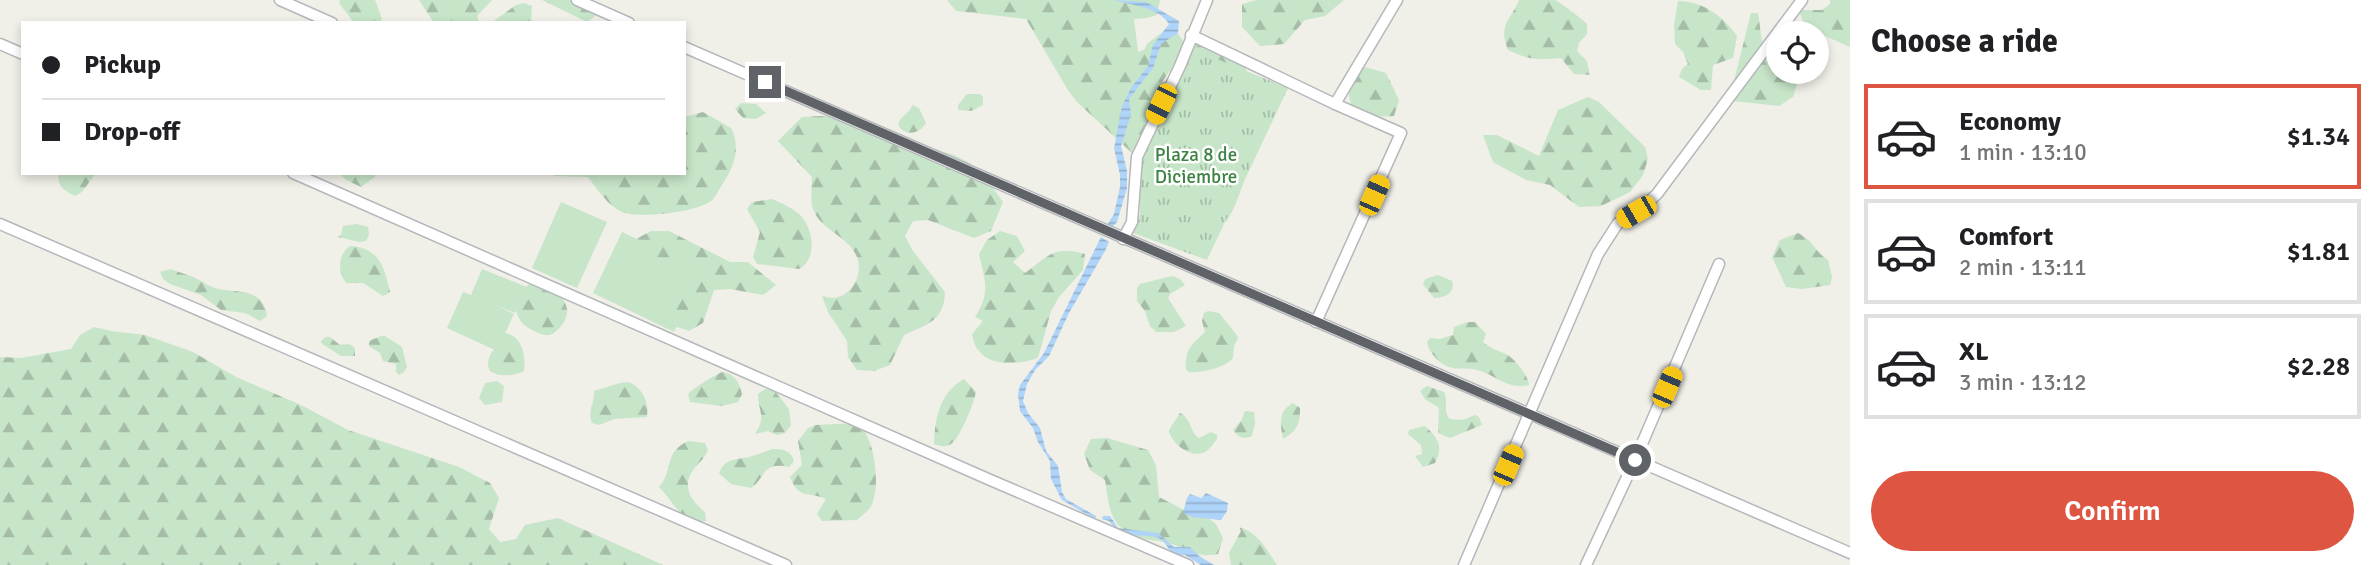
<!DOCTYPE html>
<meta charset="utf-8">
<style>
:root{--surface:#fff;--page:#f6f6f6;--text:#202124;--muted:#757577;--line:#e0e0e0;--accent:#de5641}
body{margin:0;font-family:Signika,sans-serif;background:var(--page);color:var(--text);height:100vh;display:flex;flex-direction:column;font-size:26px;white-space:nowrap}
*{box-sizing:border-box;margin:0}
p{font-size:23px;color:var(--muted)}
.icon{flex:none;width:38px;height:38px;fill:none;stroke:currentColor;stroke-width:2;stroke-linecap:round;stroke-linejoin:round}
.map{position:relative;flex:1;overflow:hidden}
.side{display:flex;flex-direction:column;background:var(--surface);width:525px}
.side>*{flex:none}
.hud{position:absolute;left:21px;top:21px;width:665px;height:154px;border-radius:0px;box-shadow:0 4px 10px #0003;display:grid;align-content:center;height:154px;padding:0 21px;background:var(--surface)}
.controls{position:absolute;left:1766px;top:21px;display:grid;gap:14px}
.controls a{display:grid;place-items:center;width:63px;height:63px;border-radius:50%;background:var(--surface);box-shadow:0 4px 10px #0003;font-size:35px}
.end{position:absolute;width:32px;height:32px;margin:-16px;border:9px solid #5f6267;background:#fff;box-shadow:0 0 0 4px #fff}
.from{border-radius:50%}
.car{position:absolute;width:21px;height:42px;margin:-21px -10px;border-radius:9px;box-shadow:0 0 5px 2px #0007;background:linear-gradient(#f5c518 24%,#345 0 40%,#f5c518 0 76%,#345 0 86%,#f5c518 0)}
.hud b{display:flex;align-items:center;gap:24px;height:66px;font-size:26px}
.hud b+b{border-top:2px solid var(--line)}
.hud i{width:18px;height:18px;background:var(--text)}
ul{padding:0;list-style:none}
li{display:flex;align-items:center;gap:21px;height:105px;margin:0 14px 10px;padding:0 7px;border:4px solid var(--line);border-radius:0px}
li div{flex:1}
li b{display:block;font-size:26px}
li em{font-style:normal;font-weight:600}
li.selected{border-color:var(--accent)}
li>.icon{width:63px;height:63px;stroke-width:1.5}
h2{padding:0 21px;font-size:32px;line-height:84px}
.cta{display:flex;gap:14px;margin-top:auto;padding:14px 21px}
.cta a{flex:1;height:80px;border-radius:42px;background:var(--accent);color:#fff;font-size:28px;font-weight:600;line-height:80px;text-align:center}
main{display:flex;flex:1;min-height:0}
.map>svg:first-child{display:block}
</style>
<main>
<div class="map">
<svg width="1850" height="565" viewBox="0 0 1850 565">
<defs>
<pattern id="forest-firs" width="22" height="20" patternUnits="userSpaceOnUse" patternTransform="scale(1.75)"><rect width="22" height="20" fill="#c7e5c9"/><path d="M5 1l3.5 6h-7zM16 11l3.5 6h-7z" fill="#a5bda7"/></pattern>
<pattern id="park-tufts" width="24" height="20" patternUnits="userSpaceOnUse" patternTransform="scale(1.75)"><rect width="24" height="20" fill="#c7e5c9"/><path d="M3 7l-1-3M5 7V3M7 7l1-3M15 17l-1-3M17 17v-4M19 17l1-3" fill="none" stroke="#a5bda7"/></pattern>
<pattern id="water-rules" width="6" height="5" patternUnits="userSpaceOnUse" patternTransform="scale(1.75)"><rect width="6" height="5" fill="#afd4f9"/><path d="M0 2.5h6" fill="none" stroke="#92afcd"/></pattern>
</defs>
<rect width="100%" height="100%" fill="#f0efe8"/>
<g fill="#c7e5c9">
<path d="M561,202L607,222L577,288L532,268Z"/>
<path d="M622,232L703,271L674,332L593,293Z"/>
<path d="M482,269L527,287L515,313L493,304L514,314L497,351L447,328L463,292L471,295Z"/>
</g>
<g fill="url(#forest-firs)">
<path d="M340,0H375L382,19L379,23H354L339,3Z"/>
<path d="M419,0H492L477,16L479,23H434Z"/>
<path d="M542,0H592L601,11L589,21H585Z"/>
<path d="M947,0H1160L1157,15L1147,18L1134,19L1138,52L1144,50L1147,44L1169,27C1200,46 1174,63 1162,82L1170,84L1185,65L1201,35L1240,60L1259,90C1252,134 1250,182 1227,221L1213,226L1158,191L1131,152L1077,102L1068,90L1026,19L956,11Z"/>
<path d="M1257,0H1344L1325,16L1305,20L1284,44L1260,46L1242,27V4Z"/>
<path d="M1519,0C1529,0 1546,0 1555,0C1560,2 1582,19 1587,24V34L1579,43L1577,51L1587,61L1590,75L1574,74L1561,58C1538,60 1529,60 1508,50C1498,24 1510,22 1519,0Z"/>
<path d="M1830,0H1850V47L1805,27L1799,10H1822L1830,4Z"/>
<path d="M1678,1C1703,1 1724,17 1737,36L1733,58L1713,65L1711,90H1701L1679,77L1682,69L1688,64L1683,52L1675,44L1674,25Z"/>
<path d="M524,3L532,6L531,23H491L516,5Z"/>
<path d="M1751,13H1758C1761,29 1761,55 1773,67C1778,72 1784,72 1792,75L1797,84L1793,97L1779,106L1724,100L1733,85Z"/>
<path d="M1365,67L1386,73L1399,100L1394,116C1382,117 1358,118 1351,103C1349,99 1349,91 1348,85Z"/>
<path d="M967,94H980L983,97V105L971,111L958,110V105Z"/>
<path d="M1588,97L1599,102L1645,147L1648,159L1643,175L1630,192L1601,206L1579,207L1550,185L1526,180L1493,162L1483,135H1497L1539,156L1558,110Z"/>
<path d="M741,103L756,104L766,113L756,119L743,118L735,109Z"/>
<path d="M912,105L919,108L926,123C920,134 905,137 898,125C900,115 910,114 912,105Z"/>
<path d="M703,112L731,128C742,150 733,169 720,188C718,191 715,198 711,201C697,212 639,219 622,212C608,206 597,189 588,177L555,176L548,173H684V117Z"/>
<path d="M838,115L885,135L954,155L970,163L983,174L1003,202L991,231L974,238L928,220L913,221L905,236L913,251L945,292C944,321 928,324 904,335L890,365L874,371L857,370L848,357L847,341L828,312L822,296C827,297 833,299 838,297C854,292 863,273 857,257C849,236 821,231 813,209C810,201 812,186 812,177L778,141L802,117Z"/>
<path d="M59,173H96L82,192L75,196C65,191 56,186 59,173Z"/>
<path d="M339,173H375V177L361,187L346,180Z"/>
<path d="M772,199C781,203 795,209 801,216C814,230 817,260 799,269L757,264L753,257L760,232L747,209L752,202Z"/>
<path d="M357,224L368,227L369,235L366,241L359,242L338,237L341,235L343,226Z"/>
<path d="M651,231H669L730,262H748L776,285L763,295L730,289L714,290L703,323L689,331L674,326L665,311L671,295L684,285L691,271L679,259C657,259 648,258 636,239Z"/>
<path d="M1000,231L1017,236L1025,251L1013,262L1025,273C1049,256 1053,245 1085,254L1083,270L1059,297L1051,311L1038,358C1020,364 992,368 978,350C975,347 973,339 972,334L983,321L975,317C991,293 985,280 979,254L987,240Z"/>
<path d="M1798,233C1814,241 1813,250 1828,260L1832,277L1830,285L1802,289L1786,287L1772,257L1780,240Z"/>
<path d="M350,246C380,248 384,267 390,292L383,296L363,283H346C337,272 338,254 350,246Z"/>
<path d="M171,269C179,273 189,274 197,279C202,281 207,285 212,287C232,295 262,284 267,316L260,321L245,313L221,310L201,295L170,284L163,279L160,272Z"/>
<path d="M1438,275L1452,281C1456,293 1444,298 1434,298L1423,284L1425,279Z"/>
<path d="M1172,276L1180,279L1185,285L1170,294L1168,298L1186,326L1174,332H1156L1150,326L1145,311L1137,301V288L1140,284Z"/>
<path d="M530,283L560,294C563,298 566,304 567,309C569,318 558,333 549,335C541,336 524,327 520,320C517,316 516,308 514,304L518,296Z"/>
<path d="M1208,311L1219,313L1236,334L1238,338L1234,346L1233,358C1225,368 1202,373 1189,372L1186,370C1185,349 1190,346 1205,332L1202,321L1204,313Z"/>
<path d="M1467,322H1475L1486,334L1483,342C1490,348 1495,350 1504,353C1514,357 1528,375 1529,385C1510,390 1497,377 1481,371C1462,364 1451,376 1434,356C1430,351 1428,348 1427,342L1430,338L1440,339L1453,335L1454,327Z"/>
<path d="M94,327L111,331L145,335L193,352L236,377L301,405L348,430L459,467L490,483L499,498L489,529L500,542L516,539L525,525L558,518L663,565H0V357L21,358L71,349L80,335Z"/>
<path d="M504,333C522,335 526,355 524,371C513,377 482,380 489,358C492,349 501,344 504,333Z"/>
<path d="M381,336H385L402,347L407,367L403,373L399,375L396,372V364L383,361L380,353L369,346V341Z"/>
<path d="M326,337H330L340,345C346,344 352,343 355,349V356H341L321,343V341Z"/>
<path d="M722,372C735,374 739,382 742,394L738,402L722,406L690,402L688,394C695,387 712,377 722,372Z"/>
<path d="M964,379L976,392C974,403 960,438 951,444C945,448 940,446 934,444C935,419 939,393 964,379Z"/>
<path d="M497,381L504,386L502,402L485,405L479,398L485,383Z"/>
<path d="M629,382C643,389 649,401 647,417L614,419L599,425L592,423C587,409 595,404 594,391L620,383Z"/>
<path d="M1427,386L1444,392C1449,401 1442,411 1450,419L1463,420L1475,415L1479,417L1482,425L1450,438L1438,433L1439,408L1425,399L1420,391Z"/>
<path d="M765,389L774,390L789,409L791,425L785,433L777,435L768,431L755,434C767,416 758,412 758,394Z"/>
<path d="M1293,403L1300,408C1300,424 1297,431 1283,439C1280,424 1278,411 1293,403Z"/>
<path d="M1245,411L1254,412L1255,423L1252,436C1244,440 1237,437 1233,430L1241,421Z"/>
<path d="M1180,413C1193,420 1189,432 1199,438L1211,432L1217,435V439C1214,443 1210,449 1205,452C1191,459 1171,444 1169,430Z"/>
<path d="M857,423C875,435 882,489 870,508C867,512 861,516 857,520L822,521L817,514L826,499C808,491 799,500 790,477L802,465L798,441L808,428L816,425Z"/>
<path d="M1425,426C1438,438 1444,446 1435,463L1423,467L1415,456L1422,454L1421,445L1408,434L1409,430Z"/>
<path d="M1107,438L1148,450L1156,465L1159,497L1188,512L1203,514L1216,524L1223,538L1218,554C1193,558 1193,551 1171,544C1160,540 1149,541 1138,537C1109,528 1109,505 1105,480L1090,470L1084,454L1091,439Z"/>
<path d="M688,441L705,443L708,450C705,457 703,459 698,464C681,482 687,498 705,512L706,521C682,526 673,500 659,487C674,470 663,453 688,441Z"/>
<path d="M772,449C784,449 790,450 794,461L789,467C761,461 766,478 751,488L731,484L719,473C725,458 735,460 749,457C757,455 765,452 772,449Z"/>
<path d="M1239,527C1259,533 1266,549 1277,565H1231L1229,553L1241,531Z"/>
</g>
<path fill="url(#park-tufts)" d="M1202,53L1288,88L1207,260L1133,233L1140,214V177L1149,143L1191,67Z"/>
<g fill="url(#water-rules)">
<path d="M1114,0L1146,2L1179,21L1178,33L1161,44L1153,68L1129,99L1131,114L1121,146L1127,171V188L1117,222L1112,227L1107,225L1114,214L1120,187V175L1114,148L1122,106L1131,88L1148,66L1153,45L1169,24C1157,6 1133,6 1114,0Z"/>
<path d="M1101,237L1109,242L1105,251L1069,313L1049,356L1035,370L1027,384L1023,401L1028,413L1040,428L1046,451L1058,466L1062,492L1066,499L1096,516L1095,519L1062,500L1051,479L1050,461L1038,442L1033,428L1020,411L1018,394L1020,385L1044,353Z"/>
<path d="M1206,493L1228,503L1227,511L1221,520L1192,517L1183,513L1187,498L1190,494L1201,498Z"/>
<path d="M1103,516H1110L1118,528L1158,533L1174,547H1190L1199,556L1214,565H1201L1185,555L1173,554C1169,550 1166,544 1162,540C1150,530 1126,545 1109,521L1102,519Z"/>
</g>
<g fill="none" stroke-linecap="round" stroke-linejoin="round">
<defs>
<g id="minor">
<path d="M280,0L332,23"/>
<path d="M577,0L629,23"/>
<path d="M1191,35L1335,104L1401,133L1316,322"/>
<path d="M0,44L23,54"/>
<path d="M684,47L1850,553"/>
<path d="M1335,104L1397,0"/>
<path d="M293,173L988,479L1188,565"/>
<path d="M0,224L786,565"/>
<path d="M1123,239L1132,222L1137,157L1180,66L1207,0"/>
<path d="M1464,565L1598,254L1618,223L1637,212L1657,194L1802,0"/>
<path d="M1586,565L1635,460L1719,264"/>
</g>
</defs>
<use href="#minor" stroke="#b5b7bb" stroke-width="13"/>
<use href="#minor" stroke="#fff" stroke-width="10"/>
</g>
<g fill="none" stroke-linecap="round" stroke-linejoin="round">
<path stroke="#5f6267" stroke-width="9" d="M765,82L1635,460"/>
</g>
<g text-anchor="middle" stroke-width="5" stroke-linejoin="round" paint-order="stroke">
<g font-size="19" fill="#3c8243" stroke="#fff">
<text x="1196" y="161">Plaza 8 de<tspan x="1196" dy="22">Diciembre</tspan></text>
</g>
</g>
</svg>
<div class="controls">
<a><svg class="icon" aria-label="locate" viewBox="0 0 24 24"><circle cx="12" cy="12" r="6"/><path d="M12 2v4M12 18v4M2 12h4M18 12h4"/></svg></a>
</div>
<i class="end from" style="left:1635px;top:460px"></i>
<i class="end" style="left:765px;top:82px"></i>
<i class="car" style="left:1161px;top:104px;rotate:206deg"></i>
<i class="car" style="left:1374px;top:195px;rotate:24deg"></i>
<i class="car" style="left:1636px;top:212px;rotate:240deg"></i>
<i class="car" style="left:1667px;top:387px;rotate:23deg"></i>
<i class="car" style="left:1508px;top:465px;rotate:23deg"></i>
<div class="hud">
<b><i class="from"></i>Pickup</b>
<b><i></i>Drop-off</b>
</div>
</div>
<section class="side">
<h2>Choose a ride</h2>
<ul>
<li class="selected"><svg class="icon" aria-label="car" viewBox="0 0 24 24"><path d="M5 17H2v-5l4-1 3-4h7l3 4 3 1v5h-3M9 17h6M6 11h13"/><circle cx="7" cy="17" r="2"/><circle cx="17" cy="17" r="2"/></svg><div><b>Economy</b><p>1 min · 13:10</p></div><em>$1.34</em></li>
<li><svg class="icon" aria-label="car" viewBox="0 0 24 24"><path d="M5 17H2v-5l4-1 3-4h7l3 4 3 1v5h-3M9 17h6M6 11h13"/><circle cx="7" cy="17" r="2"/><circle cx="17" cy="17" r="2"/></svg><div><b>Comfort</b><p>2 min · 13:11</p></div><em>$1.81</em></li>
<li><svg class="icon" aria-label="car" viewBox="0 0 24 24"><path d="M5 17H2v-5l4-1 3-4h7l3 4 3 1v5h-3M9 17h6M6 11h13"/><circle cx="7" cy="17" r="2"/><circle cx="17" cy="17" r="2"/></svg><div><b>XL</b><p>3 min · 13:12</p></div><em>$2.28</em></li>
</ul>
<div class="cta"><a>Confirm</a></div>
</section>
</main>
